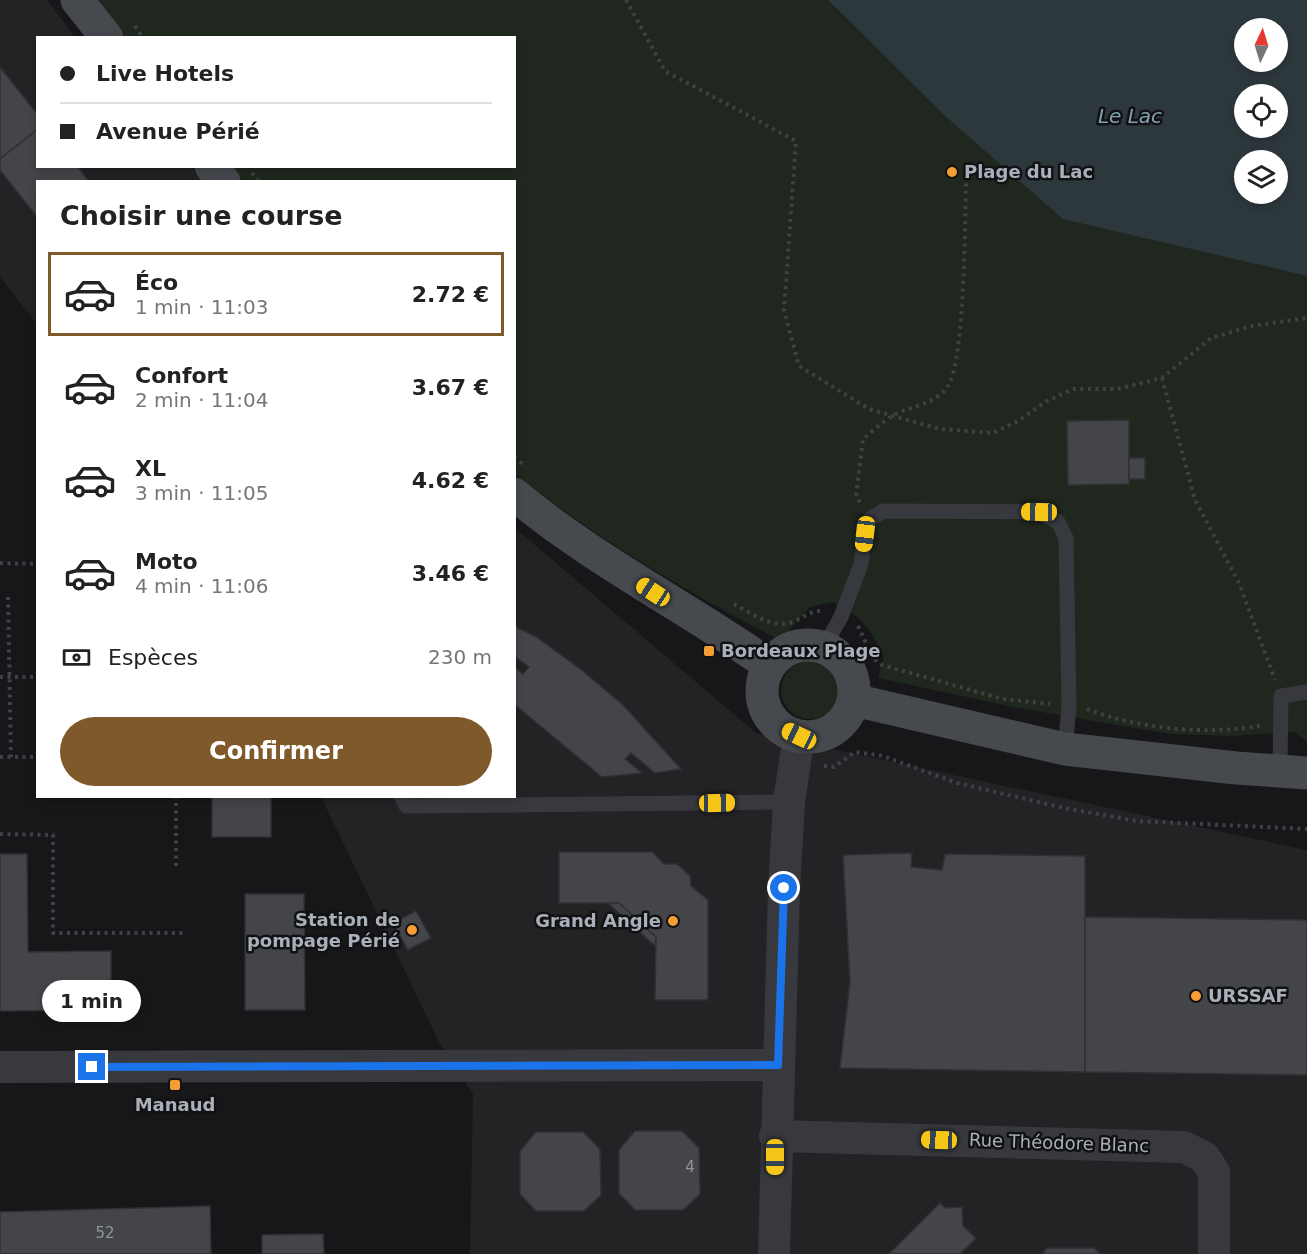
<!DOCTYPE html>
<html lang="fr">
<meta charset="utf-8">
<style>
:root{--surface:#fff;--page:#f2f2f2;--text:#222;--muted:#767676;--line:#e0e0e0;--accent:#80592a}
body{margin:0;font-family:"DejaVu Sans",sans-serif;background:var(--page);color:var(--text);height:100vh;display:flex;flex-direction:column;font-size:22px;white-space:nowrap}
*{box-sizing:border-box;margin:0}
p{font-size:20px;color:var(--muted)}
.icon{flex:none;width:33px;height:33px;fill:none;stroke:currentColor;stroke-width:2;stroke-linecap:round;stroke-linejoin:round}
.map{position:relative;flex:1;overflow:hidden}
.details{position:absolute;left:36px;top:180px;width:480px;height:618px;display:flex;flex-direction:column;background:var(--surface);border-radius:0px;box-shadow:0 3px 9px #0003}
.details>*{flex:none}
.hud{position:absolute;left:36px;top:36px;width:480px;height:132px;border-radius:0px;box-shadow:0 3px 9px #0003;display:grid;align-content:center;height:132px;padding:0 24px;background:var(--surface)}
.needle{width:39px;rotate:4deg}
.buttons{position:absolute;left:1234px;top:18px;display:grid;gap:12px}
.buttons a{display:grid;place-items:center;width:54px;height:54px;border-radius:50%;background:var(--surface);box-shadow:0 3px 9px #0003;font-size:30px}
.end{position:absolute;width:27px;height:27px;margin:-14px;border:8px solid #1a73e8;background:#fff;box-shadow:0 0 0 3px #fff}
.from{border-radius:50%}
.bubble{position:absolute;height:42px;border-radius:21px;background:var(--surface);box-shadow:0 3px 9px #0003;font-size:20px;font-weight:700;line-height:42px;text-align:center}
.car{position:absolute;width:18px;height:36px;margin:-18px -9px;border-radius:8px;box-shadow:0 0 4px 2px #0007;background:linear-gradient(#f5c518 24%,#345 0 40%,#f5c518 0 76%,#345 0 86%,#f5c518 0)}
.hud b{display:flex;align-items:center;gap:21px;height:57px;font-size:22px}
.hud b+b{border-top:2px solid var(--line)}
.hud i{width:15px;height:15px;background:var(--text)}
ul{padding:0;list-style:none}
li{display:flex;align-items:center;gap:18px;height:84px;margin:0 12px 9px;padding:0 12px;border:3px solid transparent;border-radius:0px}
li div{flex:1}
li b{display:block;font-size:22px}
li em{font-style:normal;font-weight:700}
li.selected{border-color:var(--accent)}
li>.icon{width:54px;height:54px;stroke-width:1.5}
h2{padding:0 24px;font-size:27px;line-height:72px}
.pay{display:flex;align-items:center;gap:15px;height:66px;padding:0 24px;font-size:22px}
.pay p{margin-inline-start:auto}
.primary-button{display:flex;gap:12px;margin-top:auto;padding:12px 24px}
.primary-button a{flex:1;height:69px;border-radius:36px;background:var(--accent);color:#fff;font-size:24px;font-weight:700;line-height:69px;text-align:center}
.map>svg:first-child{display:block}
</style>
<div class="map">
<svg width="1307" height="1254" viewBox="0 0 1307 1254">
<rect width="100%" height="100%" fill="#171719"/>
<g fill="#232326">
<path d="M0,0H47L75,37L38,38V166L191,167L204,181L38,182L37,324L0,277Z"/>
<path d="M515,528L756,733L1307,850V1254H470L473,1094L439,1042L321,797L514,796Z"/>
</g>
<g fill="#1f271f">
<path d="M96,0H828L944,115L1149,239L1307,276V742L1294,732L1233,736L1170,734L1018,708L878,678L884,657C869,627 864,618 833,602L810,607L780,640C686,592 597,539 515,474L514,182L243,181L230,167L514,166V38L125,37Z"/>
<circle cx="810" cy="690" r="29"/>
</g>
<path fill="#2d383d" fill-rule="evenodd" d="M828,0H1307V276L1063,219L944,115ZM1245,28H1278V62H1245ZM1245,94H1278V128H1245ZM1245,160H1278V194H1245Z"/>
<g fill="#434549" stroke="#313135" stroke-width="1.5">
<path d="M0,67L38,115V129L0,159Z"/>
<path d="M38,129V166H77L89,182H38V218L0,170V159Z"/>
<path d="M1129,420V484L1068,485L1067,421Z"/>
<rect x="1129" y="458" width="16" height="21"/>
<path d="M514,626L536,637L579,668L623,705L681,769L655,773L631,753L625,759L642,773L602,777L514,704V667L523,674L529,667L514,656Z"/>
<rect x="212" y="796" width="59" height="41"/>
<path d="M559,852H652L664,864H677L690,876L691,886L708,900V1000H655L656,937L619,903H559Z"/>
<path d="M912,853L911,867L942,870L945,854L1085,856V1072L840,1068L850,981L843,855Z"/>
<path d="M0,854H27L28,952L111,951V1010L0,1011Z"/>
<path d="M245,894H304L305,1010H245Z"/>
<path d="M619,903L656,937L655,946L609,904Z"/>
<path d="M416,911L431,938L408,950L393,923Z"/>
<path d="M1085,917L1307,920V1075L1085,1072Z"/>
<path d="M635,1131H682L699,1148L700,1194L683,1210H635L619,1193V1150Z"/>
<path d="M536,1132H583L600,1149L601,1195L584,1211H536L520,1194V1151Z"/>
<path d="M940,1203L945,1208L962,1207L963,1226L976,1238L960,1254H889Z"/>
<path d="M210,1206L211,1254H0V1212Z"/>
<path d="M323,1234L324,1254H262V1235Z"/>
<path d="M1047,1248H1094L1100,1254H1042Z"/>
</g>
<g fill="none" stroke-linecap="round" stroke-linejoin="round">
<g stroke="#3e4145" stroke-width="4" stroke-dasharray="3 4.5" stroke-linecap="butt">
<path d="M626,0L665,71L796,141L784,311L799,366L869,409L940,429L993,433L1020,420L1045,402L1073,389H1117L1162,378L1211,338L1252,326L1307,318"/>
<path d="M135,26L143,38"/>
<path d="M252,173L259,182"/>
<path d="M1162,378L1195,500L1239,583L1275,680"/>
<path d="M514,457L525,466"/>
<path d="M860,502L856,496L863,439C872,432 882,422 892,416C910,406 936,405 948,386C965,360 965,218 966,180"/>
<path d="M0,563L38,564"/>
<path d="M8,597L11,757"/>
<path d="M734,604C753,614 773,630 795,621C804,617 810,611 821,611"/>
<path d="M858,626L873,658L882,665L1003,699L1050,704"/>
<path d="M0,677H38"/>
<path d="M1087,709C1138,729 1210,736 1263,725"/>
<path d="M0,757H38"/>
<path d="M824,766L834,767L855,752L883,756L957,783L1064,808L1137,821L1307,829"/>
<path d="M0,834L53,835V933H184"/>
<path d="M176,866V796"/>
</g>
<g stroke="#38393e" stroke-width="15">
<path d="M824,647L841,617L861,564L865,534L870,519L883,511L1039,512L1058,522L1066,538L1069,707L1065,749"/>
<path d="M1280,770L1281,696L1307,692"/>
<path d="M401,796L406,806L789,802"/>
</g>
<g stroke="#38393e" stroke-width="32">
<path d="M0,1067L778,1065"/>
<path d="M775,1136L1184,1147L1204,1157L1214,1172V1254"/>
<path d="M774,1254L784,888L789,802L799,736"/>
</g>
<g stroke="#46494e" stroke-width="33">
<path d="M77,0L107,38"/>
<path d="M211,166L224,182"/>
<path d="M514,494C593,560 685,606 769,665"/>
<circle cx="808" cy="691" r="46"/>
<path d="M854,700L1065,749L1236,768L1307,773"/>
</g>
</g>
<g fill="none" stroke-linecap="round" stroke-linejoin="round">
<path stroke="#1a73e8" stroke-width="8" d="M92,1067L778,1065L784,888"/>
</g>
<g fill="#f39d34" stroke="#121214" stroke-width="2">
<circle cx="952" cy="172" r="6"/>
<rect x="703" y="645" width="12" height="12" rx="3"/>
<circle cx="673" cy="921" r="6"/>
<circle cx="412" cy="930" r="6"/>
<circle cx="1196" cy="996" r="6"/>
<rect x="169" y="1079" width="12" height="12" rx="3"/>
</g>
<g text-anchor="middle" stroke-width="5" stroke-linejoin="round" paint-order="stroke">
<g font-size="15" fill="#90959d">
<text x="690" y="1172">4</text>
<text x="105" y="1238">52</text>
</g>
<g font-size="18" font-weight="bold" fill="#a9b0b9" stroke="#121214" text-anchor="start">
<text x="964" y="178">Plage du Lac</text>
<text x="721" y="657">Bordeaux Plage</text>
<text x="400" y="926" text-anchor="end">Station de<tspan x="400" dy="21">pompage Périé</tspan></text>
<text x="661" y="927" text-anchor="end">Grand Angle</text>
<text x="1208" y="1002">URSSAF</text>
<text x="175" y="1111" text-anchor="middle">Manaud</text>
</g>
<g font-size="18" fill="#a9b0b9" stroke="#121214">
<text transform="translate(1059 1143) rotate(2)" y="6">Rue Théodore Blanc</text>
</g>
<g font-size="20" font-style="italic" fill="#80a2b4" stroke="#121214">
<text x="1130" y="123">Le Lac</text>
</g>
</g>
</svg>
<div class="buttons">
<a><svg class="needle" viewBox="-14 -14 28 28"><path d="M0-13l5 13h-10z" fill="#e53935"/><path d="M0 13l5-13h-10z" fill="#767676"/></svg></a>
<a><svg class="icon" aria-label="locate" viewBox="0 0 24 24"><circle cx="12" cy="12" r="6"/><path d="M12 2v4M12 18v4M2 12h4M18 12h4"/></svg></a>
<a><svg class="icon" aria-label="layers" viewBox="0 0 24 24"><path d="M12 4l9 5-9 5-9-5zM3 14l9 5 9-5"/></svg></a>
</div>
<i class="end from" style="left:784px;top:888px"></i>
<i class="end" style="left:92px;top:1067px"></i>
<div class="bubble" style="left:42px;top:980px;width:99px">1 min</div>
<i class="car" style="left:1039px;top:512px;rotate:271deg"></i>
<i class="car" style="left:865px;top:534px;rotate:187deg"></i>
<i class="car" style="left:653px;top:592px;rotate:303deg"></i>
<i class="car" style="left:799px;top:736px;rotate:295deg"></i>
<i class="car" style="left:717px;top:803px;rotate:89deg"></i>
<i class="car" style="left:939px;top:1140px;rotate:272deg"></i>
<i class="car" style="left:775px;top:1157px;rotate:180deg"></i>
<div class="hud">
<b><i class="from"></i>Live Hotels</b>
<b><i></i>Avenue Périé</b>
</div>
<section class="details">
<h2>Choisir une course</h2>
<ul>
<li class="selected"><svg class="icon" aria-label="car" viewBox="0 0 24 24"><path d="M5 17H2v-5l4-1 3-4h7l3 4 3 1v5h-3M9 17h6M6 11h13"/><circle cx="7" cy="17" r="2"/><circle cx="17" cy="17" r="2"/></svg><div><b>Éco</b><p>1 min · 11:03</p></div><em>2.72 €</em></li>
<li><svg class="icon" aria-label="car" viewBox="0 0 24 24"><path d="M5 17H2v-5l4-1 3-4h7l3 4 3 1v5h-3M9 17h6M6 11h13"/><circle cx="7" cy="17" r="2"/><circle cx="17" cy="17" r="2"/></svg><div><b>Confort</b><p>2 min · 11:04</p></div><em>3.67 €</em></li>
<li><svg class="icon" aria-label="car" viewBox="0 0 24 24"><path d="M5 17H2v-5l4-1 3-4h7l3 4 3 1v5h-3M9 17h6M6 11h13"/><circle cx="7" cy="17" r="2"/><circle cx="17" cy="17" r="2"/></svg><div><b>XL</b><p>3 min · 11:05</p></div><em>4.62 €</em></li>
<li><svg class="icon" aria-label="car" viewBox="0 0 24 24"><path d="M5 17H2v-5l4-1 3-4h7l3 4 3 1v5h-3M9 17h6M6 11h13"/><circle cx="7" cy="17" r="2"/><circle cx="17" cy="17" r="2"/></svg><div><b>Moto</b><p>4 min · 11:06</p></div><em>3.46 €</em></li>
</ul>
<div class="pay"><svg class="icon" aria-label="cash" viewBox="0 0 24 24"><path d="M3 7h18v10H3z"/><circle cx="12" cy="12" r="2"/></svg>Espèces<p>230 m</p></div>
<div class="primary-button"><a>Confirmer</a></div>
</section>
</div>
